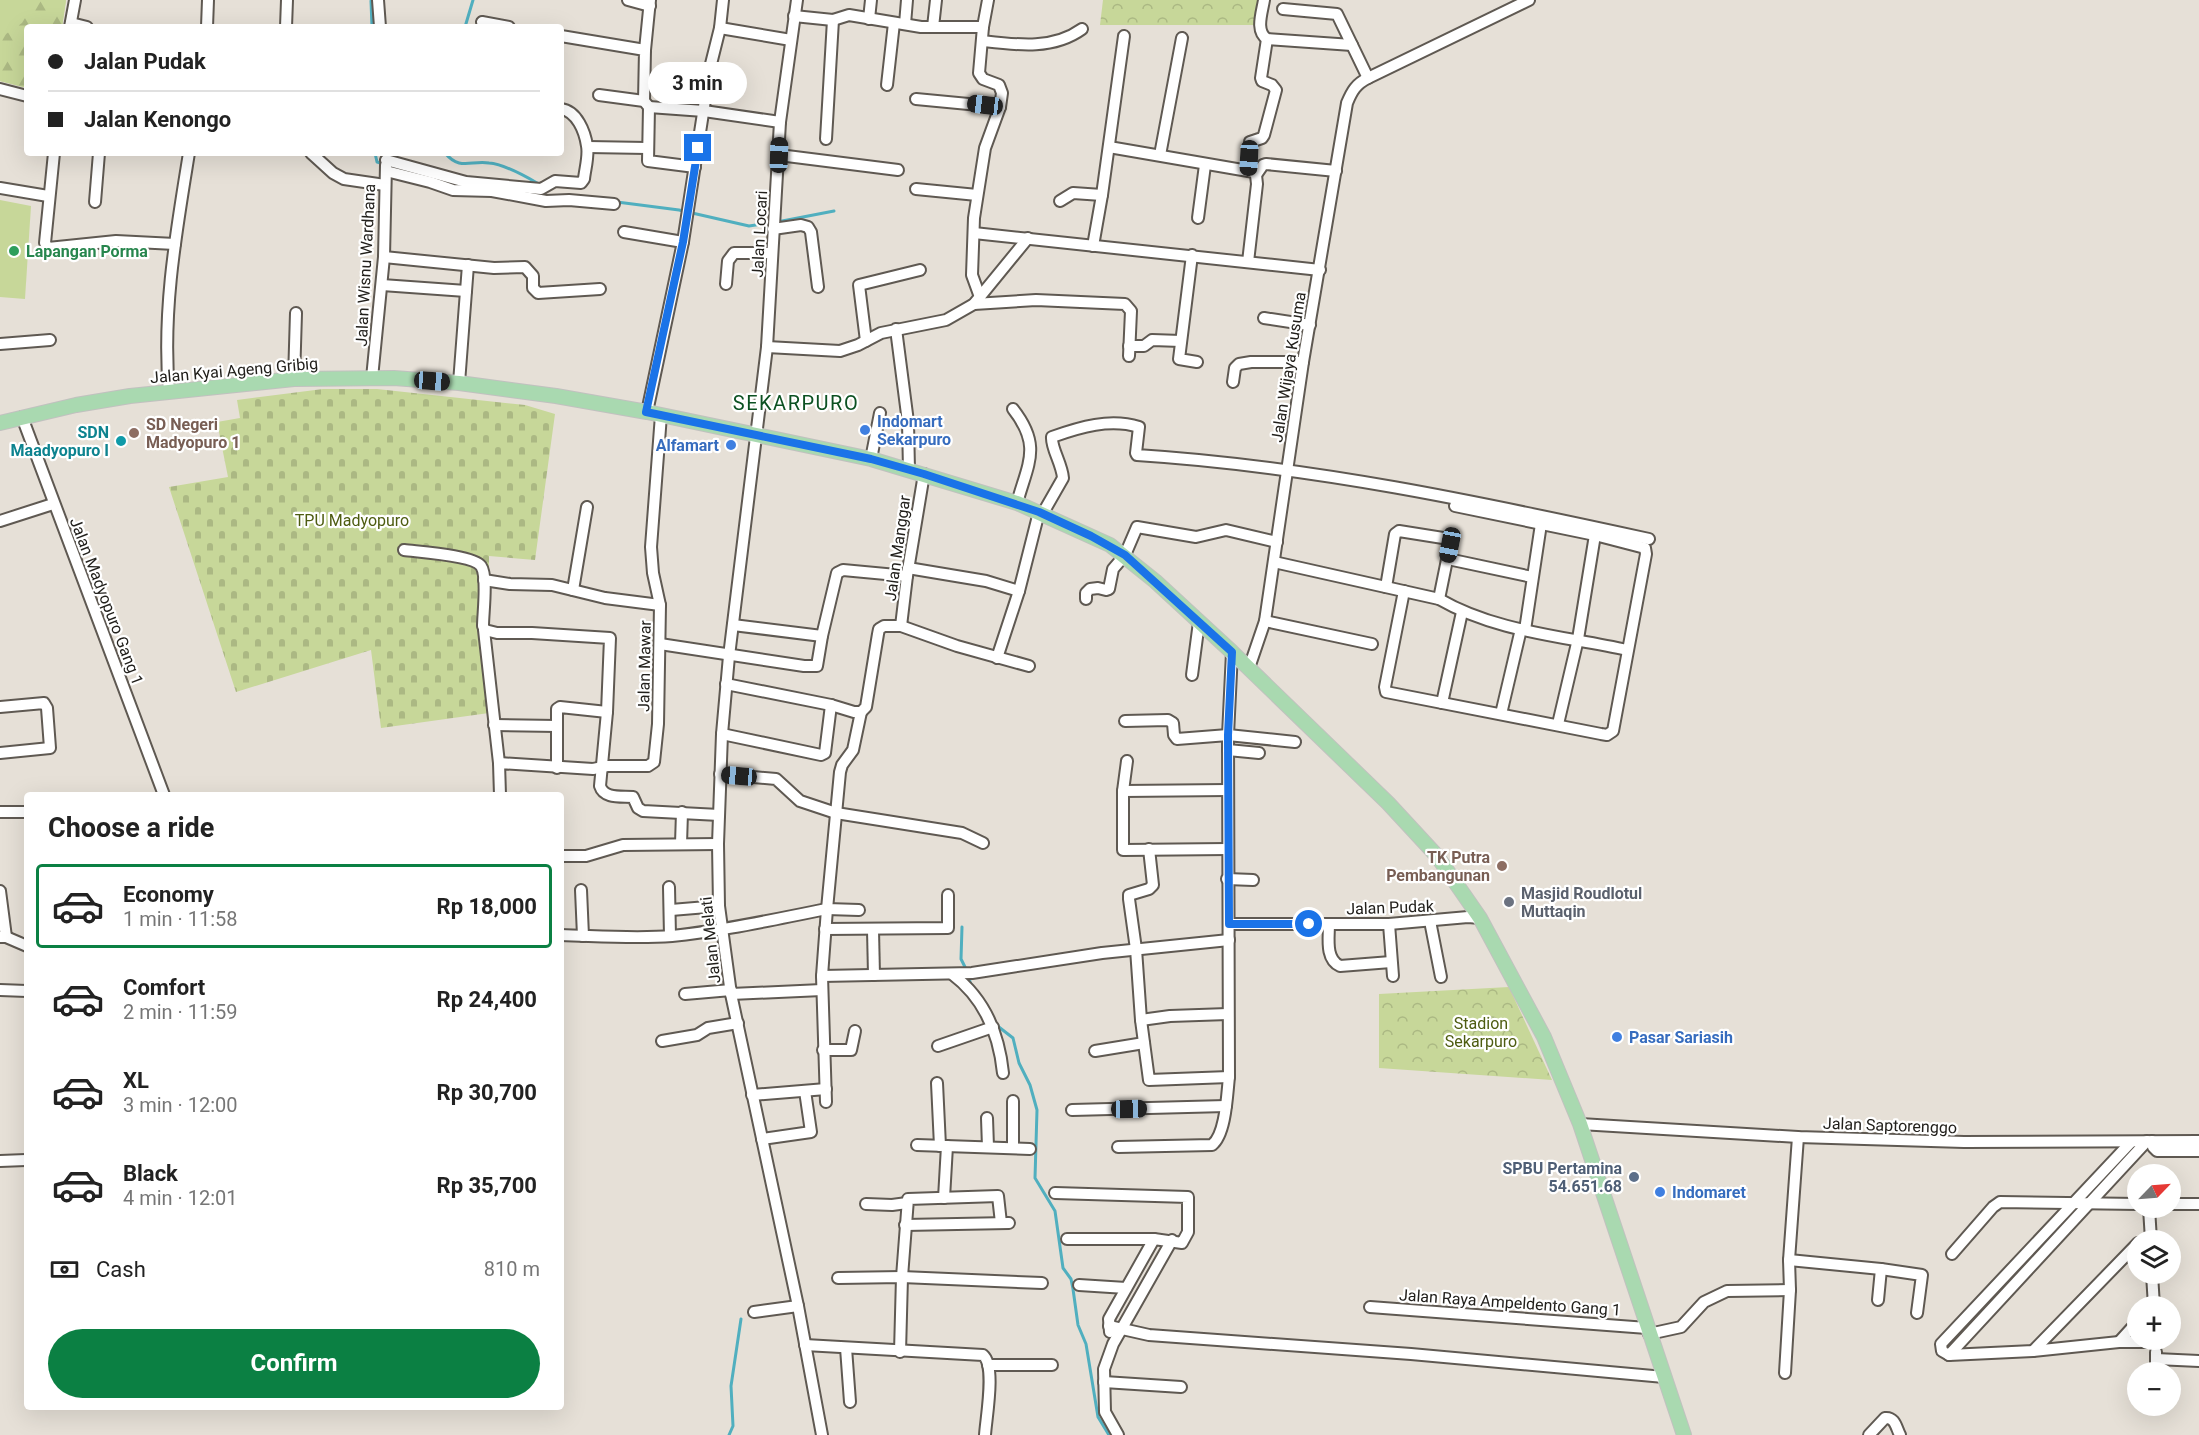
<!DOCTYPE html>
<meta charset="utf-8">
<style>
:root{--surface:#fff;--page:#f2f2f2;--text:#222;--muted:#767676;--line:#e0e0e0;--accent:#0b8043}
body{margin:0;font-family:Roboto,sans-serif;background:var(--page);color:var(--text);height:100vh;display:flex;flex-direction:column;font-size:22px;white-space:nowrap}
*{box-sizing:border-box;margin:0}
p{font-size:20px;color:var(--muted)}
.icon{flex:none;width:33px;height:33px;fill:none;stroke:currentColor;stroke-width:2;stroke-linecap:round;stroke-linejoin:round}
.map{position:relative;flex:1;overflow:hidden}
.drawer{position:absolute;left:24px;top:792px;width:540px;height:618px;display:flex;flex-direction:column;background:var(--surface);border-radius:6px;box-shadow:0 6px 24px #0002}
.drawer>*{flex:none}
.hud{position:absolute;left:24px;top:24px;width:540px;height:132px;border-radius:6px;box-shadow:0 6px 24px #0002;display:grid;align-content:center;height:132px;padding:0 24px;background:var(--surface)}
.needle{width:39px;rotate:65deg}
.fabs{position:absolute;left:2127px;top:1164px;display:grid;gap:12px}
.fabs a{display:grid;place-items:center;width:54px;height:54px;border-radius:50%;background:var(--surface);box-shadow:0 6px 24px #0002;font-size:30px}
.end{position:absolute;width:27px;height:27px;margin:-14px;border:8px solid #1a73e8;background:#fff;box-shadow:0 0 0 3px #fff}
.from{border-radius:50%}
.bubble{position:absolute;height:42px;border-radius:21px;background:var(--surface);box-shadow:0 6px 24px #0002;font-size:20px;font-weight:700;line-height:42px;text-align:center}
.car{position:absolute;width:18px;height:36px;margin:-18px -9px;border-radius:8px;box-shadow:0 0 4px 2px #0007;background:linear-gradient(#222 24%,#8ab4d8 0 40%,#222 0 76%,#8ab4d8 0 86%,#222 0)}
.hud b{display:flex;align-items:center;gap:21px;height:57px;font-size:22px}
.hud b+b{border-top:2px solid var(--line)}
.hud i{width:15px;height:15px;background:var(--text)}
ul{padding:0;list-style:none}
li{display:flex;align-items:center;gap:18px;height:84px;margin:0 12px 9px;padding:0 12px;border:3px solid transparent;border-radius:6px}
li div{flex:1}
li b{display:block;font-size:22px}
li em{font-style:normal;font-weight:700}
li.on{border-color:var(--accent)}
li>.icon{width:54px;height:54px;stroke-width:1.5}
h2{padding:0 24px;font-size:27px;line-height:72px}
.pay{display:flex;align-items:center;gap:15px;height:66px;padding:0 24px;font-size:22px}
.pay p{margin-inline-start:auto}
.primary-button{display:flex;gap:12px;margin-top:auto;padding:12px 24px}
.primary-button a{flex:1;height:69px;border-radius:36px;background:var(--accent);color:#fff;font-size:24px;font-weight:700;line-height:69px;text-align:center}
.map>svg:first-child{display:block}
</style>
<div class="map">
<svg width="2199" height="1435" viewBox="0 0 2199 1435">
<defs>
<pattern id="forest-firs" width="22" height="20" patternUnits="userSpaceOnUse" patternTransform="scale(1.5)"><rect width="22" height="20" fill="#c7d799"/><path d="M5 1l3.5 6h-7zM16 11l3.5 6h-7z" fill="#abb883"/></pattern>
<pattern id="cemetery-stones" width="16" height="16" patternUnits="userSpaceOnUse" patternTransform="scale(1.5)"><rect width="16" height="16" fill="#c7d799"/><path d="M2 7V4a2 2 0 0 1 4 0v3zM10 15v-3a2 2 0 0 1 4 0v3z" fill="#abb883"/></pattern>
<pattern id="park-crowns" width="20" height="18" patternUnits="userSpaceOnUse" patternTransform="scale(1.5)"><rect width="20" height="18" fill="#c7d799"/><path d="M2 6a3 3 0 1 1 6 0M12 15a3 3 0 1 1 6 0" fill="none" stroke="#abb883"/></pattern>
</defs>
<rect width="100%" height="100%" fill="#e6e0d7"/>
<g fill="#c7d799">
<path d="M0,0H66L62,27H27V88L0,81Z"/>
<path d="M0,200L31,206L25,299L0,297Z"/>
</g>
<path fill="url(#forest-firs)" d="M36,0H66L62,27H27V88L0,81V38L22,23Z"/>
<path fill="url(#cemetery-stones)" d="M323,389H377L525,405L555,414L535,560L489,556V713L381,728L371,650L236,692L169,487L228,477L217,422L240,418L237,400Z"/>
<g fill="url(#park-crowns)">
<path d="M1103,0H1258L1255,25H1100Z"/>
<path d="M1509,987L1552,1080L1379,1068V994Z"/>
</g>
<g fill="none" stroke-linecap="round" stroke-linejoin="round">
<g stroke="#50afbf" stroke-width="3">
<path d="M371,1L372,27"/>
<path d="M465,27L473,0"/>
<path d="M375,153L377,162L384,164"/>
<path d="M445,153C460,171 471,160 489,163C503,164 525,176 537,183L538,185"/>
<path d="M617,202L679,210L749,226L770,223"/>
<path d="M777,222L834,211"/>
<path d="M962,927L961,959L968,973L971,986"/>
<path d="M995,1024L1013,1038L1019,1063L1030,1085L1037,1110L1035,1178L1055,1211L1063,1268L1071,1279L1073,1289L1078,1325L1086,1344L1098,1417L1109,1435"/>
<path d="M729,1435L733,1426L731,1386L741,1319"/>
</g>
<defs>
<g id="minor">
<path d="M378,0L380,27"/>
<path d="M628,0L650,6"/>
<path d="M797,0L780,122L767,347L729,656L722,734L718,844L719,906L731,994L798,1306L822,1435"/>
<path d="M1264,0C1262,13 1255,31 1267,39L1352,45"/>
<path d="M1283,9L1337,14L1368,78"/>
<path d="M794,16L833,20L849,15L921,27H983"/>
<path d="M869,19L871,0"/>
<path d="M482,22L509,27"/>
<path d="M71,23L87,27"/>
<path d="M905,24L907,0"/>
<path d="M70,27L75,0"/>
<path d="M207,27L208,0"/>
<path d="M286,27L287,0"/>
<path d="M933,27L936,0"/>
<path d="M720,28L791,40"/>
<path d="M561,36L645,50L644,101"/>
<path d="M983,41C1017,45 1053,50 1082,29"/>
<path d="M645,50L650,0"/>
<path d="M887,85L894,23"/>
<path d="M0,89L27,96"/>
<path d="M599,95L644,101L649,107L648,161L695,167"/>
<path d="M916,99L1000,107"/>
<path d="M649,107L704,111L780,122"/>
<path d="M826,139L833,20"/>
<path d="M588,147L647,148"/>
<path d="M1109,147L1254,172L1256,175L1257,184L1248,262"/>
<path d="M54,153L45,243L48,248L116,241L175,244"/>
<path d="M311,153L333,173L344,179L385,185"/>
<path d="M779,155L898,170"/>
<path d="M1160,155L1182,38"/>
<path d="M386,160L466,182L541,189L555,181L581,183L584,179C585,169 589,156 587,146C585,132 577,111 561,109"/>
<path d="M386,171L430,182L453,190L492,191L546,201L569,200L614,204"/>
<path d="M1249,171L1250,142L1262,138L1264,135L1276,90L1272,85L1262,81L1261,78L1267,39"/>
<path d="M1256,175L1263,165L1266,164L1336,171"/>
<path d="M0,188L48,196"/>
<path d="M916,189L977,195"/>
<path d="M1060,201L1073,193L1102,195"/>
<path d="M95,202L99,153"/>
<path d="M1198,218L1205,165"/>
<path d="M773,229L801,225L808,227L811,232L818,287"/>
<path d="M624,232L683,242"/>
<path d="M974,233L1320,270"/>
<path d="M1093,246L1102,195L1124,36"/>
<path d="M1192,255L1179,359L1197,362"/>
<path d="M384,257L494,268L525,267L533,276V288L538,293L600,289"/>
<path d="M726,284L728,261L734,253H772"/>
<path d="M382,285L466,291"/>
<path d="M980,297L972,275L974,218L985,148L1000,107L1002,93L999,85L983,79L979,73L983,27L988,0"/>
<path d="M974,304L1036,300L1125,304L1131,311L1129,356"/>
<path d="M1264,318L1310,325"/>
<path d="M896,329L908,422L909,470"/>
<path d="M866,341L859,285L920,270"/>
<path d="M0,344L50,340"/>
<path d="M1129,346H1144L1152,340L1181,341"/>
<path d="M767,347L840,351L858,345L881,333L946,320L974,304L1028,238"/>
<path d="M372,378L384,257L386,165"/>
<path d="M294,379L296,313"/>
<path d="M1233,382L1235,368L1239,364L1251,362H1303"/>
<path d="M459,383L468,265"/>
<path d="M169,391C162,311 176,233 189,153"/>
<path d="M1013,409C1042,446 1028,463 1017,503"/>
<path d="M647,412L683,242L710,68L720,28L723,0"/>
<path d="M22,417L164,795"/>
<path d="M871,459L880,413"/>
<path d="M1043,513L1063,478C1062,464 1051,448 1052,437C1080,427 1110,418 1139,427L1136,453L1137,455C1310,466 1480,502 1649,539"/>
<path d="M0,521L53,504"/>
<path d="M404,550C419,552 473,555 481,566C488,576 483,613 483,626L485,630L497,633H532L610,638L607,712L600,786C604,799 621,796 633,797L638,808L643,811L719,815"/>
<path d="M1448,559L1532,577"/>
<path d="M1274,562L1439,599C1496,632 1564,636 1627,650"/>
<path d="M908,568L986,581L1019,591"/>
<path d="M484,580L510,584L552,585L605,598L660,605"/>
<path d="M1386,587L1395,534L1399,531L1443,538L1448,541L1450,545L1439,599"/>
<path d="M573,590L587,507"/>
<path d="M1404,591L1385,687L1386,692L1601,734L1607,735L1613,731L1646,554L1645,548L1595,535L1455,506"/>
<path d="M1086,599V593L1090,589L1098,588L1106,590L1109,589L1113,569L1125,555L1137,527L1196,537L1226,530L1277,542"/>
<path d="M1265,621L1372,644"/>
<path d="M733,625L822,636"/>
<path d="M901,626L907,576L924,474"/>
<path d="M484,630L499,763"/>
<path d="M1525,630L1541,524"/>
<path d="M660,644L804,666H817L822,636L837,573L843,570L907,576"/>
<path d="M997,658L1019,591L1039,512"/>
<path d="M1249,668L1265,621L1303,362L1347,103C1352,91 1356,84 1368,78L1529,0"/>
<path d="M1192,675L1199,622"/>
<path d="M726,684L831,705L854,712H861L866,707L878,634L879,629L884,626H901L957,646L1029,666"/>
<path d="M1442,703L1462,612"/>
<path d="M0,707L44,703L47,708L50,748L0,753"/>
<path d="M1501,714L1521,629"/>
<path d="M1125,721L1168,720L1173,723L1174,735L1177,739L1228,735L1295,742"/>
<path d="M1558,724L1578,639L1595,535"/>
<path d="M494,725L557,726"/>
<path d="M722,734L821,755L825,753L831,705"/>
<path d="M1228,750L1259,753"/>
<path d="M1127,761L1123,791V850L1228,849"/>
<path d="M557,768V709L560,707L607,712"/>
<path d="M720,774L776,779L800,801L836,813L962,833L983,843"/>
<path d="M1123,791L1228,790"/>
<path d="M500,795L499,763L593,769L607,766H648L654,762L658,724L660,605L653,573L651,547L661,415"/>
<path d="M0,812H27"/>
<path d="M681,844L682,812"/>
<path d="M1149,849L1153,885L1149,889L1129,895V899L1136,949L1141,1020L1149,1080L1229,1077"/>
<path d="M561,856H586L623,845L718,844"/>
<path d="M1227,879L1253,880"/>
<path d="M669,887L670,936"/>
<path d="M581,890L583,936"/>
<path d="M0,891L6,937"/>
<path d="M671,910L719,906"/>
<path d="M859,910L827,909L840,772L842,765L853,750L861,712"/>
<path d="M1430,921L1441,977"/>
<path d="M1229,924H1389L1468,917L1480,918"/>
<path d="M1329,924C1329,938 1325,959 1340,966L1391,962"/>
<path d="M1389,924L1393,976"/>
<path d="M825,929L948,928V895"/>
<path d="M873,930L874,975"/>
<path d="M561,935C598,936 635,939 672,936C724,931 775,919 827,909L822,976L972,973L1102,953L1229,940"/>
<path d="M0,937H6L27,946"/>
<path d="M952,974C984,998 999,1034 1003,1073"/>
<path d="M822,976L826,1102"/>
<path d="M0,990L27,991"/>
<path d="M685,994L731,990"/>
<path d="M731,994L822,990"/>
<path d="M1141,1020L1170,1016L1228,1014"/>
<path d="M662,1041L697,1035L708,1028L738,1023"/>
<path d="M938,1046L993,1027"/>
<path d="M823,1050H851L855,1031"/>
<path d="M1095,1051L1144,1043"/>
<path d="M937,1083L940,1146"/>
<path d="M752,1095L826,1089"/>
<path d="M1013,1101V1148"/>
<path d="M1072,1110L1226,1106"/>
<path d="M987,1118L988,1147"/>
<path d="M1580,1124L1798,1137L1964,1142L2199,1141"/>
<path d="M762,1139L811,1132L805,1091"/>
<path d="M2152,1141L2153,1147L2157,1151H2199"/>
<path d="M2131,1142L1941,1344L1942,1351L1949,1355L2033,1351L2119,1342H2155"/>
<path d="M917,1145L1030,1149"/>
<path d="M1118,1147L1212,1145C1226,1134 1227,1094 1229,1077L1228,735L1232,652"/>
<path d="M0,1161L26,1160"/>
<path d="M1055,1193L1188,1197V1232L1182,1243L1154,1239H1067"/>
<path d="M944,1198L947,1146"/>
<path d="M866,1204L892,1205L907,1203"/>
<path d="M2170,1204H2199"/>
<path d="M2149,1208L2151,1240"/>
<path d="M905,1225L1009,1223"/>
<path d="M1952,1254L1993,1207L2000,1202L2138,1204"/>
<path d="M1789,1260L1881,1269L1922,1275L1917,1313"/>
<path d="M2152,1274L2154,1306"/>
<path d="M838,1278L902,1277L1042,1283"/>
<path d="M1079,1285L1126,1288"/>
<path d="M1878,1300L1881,1269"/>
<path d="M1370,1307L1647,1328"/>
<path d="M754,1312L798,1306"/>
<path d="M1109,1326L1149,1335L1411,1354L1664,1377"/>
<path d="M1110,1332L1109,1319L1154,1239"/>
<path d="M1649,1334L1681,1327L1704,1302L1727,1291L1790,1290"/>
<path d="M2119,1342L2138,1321"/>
<path d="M805,1345L983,1355C996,1366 986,1418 985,1435"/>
<path d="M846,1348L850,1402"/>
<path d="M2033,1351L2138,1243"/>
<path d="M900,1352L902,1277L908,1199L998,1196L1001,1223"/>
<path d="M2156,1352V1372"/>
<path d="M1949,1355L2147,1141"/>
<path d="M2156,1359L2199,1361"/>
<path d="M988,1365H1052"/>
<path d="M1785,1373L1790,1290L1789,1260L1798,1137"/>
<path d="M1104,1382L1181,1387"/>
<path d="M1118,1435L1105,1412L1104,1369L1113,1344L1172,1240"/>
<path d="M1869,1435L1885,1418C1895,1417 1896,1427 1900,1435"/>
</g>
<path id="major" d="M0,423L76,405L130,396L294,379L394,378L459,383L556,396L647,412L871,459L1017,503L1110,545L1155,581L1232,652L1388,803L1437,856L1480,918L1544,1037L1580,1124L1684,1435"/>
</defs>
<use href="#minor" stroke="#5f5952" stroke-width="14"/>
<use href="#major" stroke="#c1c1bf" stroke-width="16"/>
<use href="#minor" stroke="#fff" stroke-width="10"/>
<use href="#major" stroke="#a9d9b0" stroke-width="14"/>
</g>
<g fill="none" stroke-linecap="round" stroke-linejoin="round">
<path stroke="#1a73e8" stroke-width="8" d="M698,148L683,242L646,412L871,459L924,474L1039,512L1091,536L1125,555L1232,652L1228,735L1229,924H1309"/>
</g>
<circle fill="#2e9e5b" stroke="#fff" stroke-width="2" cx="14" cy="251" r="6"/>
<g fill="#3f7fe0" stroke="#fff" stroke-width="2">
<circle cx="865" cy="430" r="6"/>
<circle cx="731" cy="445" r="6"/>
<circle cx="1617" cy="1037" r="6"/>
<circle cx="1660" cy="1192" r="6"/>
</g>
<g fill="#8d6e63" stroke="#fff" stroke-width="2">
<circle cx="134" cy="433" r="6"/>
<circle cx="1502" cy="866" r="6"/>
</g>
<circle fill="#0f9aa8" stroke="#fff" stroke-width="2" cx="121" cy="441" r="6"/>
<circle fill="#6b7280" stroke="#fff" stroke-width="2" cx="1509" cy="902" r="6"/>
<circle fill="#5c6f8a" stroke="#fff" stroke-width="2" cx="1634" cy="1177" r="6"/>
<g text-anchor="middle" stroke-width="4.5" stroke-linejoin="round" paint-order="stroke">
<g font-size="16" fill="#22201c" stroke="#fff">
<text transform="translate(759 234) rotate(-87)" y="6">Jalan Locari</text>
<text transform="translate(365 265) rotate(-87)" y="6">Jalan Wisnu Wardhana</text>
<text transform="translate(1288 367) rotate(-81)" y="6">Jalan Wijaya Kusuma</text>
<text transform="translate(234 370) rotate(-5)" y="6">Jalan Kyai Ageng Gribig</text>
<text transform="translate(897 548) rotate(-82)" y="6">Jalan Manggar</text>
<text transform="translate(107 601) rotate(69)" y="6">Jalan Madyopuro Gang 1</text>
<text transform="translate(644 666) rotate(-89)" y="6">Jalan Mawar</text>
<text transform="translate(1390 907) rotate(-2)" y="6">Jalan Pudak</text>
<text transform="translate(710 940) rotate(-96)" y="6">Jalan Melati</text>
<text transform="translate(1890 1125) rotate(2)" y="6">Jalan Saptorenggo</text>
<text transform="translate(1510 1302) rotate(4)" y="6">Jalan Raya Ampeldento Gang 1</text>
</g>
<g font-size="16" font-weight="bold" fill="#27864d" stroke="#fff" text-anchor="start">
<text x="26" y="257">Lapangan Porma</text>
</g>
<g font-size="16" font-weight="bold" fill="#366cbe" stroke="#fff" text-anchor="start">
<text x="877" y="427">Indomart<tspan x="877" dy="18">Sekarpuro</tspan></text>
<text x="719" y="451" text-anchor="end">Alfamart</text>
<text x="1629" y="1043">Pasar Sariasih</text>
<text x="1672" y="1198">Indomaret</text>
</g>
<g font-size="16" font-weight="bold" fill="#785e54" stroke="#fff" text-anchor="start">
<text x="146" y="430">SD Negeri<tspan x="146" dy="18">Madyopuro 1</tspan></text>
<text x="1490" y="863" text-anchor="end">TK Putra<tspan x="1490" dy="18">Pembangunan</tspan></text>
</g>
<g font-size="16" font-weight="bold" fill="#0d838f" stroke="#fff" text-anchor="end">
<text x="109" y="438">SDN<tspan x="109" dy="18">Maadyopuro I</tspan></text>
</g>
<g font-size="16" fill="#4e5c11" stroke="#fff">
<text x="352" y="526">TPU Madyopuro</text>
<text x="1481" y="1029">Stadion<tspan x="1481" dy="18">Sekarpuro</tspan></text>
</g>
<g font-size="16" font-weight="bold" fill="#5b616d" stroke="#fff" text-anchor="start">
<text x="1521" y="899">Masjid Roudlotul<tspan x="1521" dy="18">Muttaqin</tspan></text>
</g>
<g font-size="16" font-weight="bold" fill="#4e5e75" stroke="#fff" text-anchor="end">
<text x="1622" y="1174">SPBU Pertamina<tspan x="1622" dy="18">54.651.68</tspan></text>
</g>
<g font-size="20" letter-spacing="1.5" fill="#0c5122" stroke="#fff">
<text x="796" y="410">SEKARPURO</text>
</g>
</g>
</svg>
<div class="fabs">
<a><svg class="needle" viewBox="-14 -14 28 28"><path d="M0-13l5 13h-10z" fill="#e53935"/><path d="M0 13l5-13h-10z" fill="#767676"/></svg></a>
<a><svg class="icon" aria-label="layers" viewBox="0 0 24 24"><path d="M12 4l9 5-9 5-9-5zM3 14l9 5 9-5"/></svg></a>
<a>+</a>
<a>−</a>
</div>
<i class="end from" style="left:1309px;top:924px"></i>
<i class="end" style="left:698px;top:148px"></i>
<div class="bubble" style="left:648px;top:62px;width:99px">3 min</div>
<i class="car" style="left:985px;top:105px;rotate:277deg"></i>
<i class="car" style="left:779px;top:155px;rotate:2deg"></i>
<i class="car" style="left:1249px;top:158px;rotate:183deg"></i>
<i class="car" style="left:432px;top:381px;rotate:94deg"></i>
<i class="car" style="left:1450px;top:545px;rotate:191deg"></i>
<i class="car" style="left:739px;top:776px;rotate:275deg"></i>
<i class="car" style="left:1129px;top:1109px;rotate:89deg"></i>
<div class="hud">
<b><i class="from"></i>Jalan Pudak</b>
<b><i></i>Jalan Kenongo</b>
</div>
<section class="drawer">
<h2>Choose a ride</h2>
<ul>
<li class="on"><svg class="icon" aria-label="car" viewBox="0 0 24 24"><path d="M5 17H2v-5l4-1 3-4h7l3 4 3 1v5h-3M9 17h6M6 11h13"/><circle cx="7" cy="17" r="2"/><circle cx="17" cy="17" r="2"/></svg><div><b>Economy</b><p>1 min · 11:58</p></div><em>Rp 18,000</em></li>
<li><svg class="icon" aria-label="car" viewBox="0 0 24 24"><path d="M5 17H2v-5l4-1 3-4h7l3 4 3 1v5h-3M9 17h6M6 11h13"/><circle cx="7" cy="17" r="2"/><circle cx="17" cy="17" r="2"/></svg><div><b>Comfort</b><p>2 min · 11:59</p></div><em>Rp 24,400</em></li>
<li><svg class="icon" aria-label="car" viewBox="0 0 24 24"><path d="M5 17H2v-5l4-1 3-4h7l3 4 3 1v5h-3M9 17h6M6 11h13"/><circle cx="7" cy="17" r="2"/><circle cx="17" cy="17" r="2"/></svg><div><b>XL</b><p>3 min · 12:00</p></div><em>Rp 30,700</em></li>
<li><svg class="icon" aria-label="car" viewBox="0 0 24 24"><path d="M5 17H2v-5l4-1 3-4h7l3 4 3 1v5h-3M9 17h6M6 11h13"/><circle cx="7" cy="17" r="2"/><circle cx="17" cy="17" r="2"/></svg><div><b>Black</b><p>4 min · 12:01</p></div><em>Rp 35,700</em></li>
</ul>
<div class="pay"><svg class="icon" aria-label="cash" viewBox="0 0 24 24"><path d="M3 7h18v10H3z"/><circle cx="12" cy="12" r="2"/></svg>Cash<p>810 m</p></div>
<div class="primary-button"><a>Confirm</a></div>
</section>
</div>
